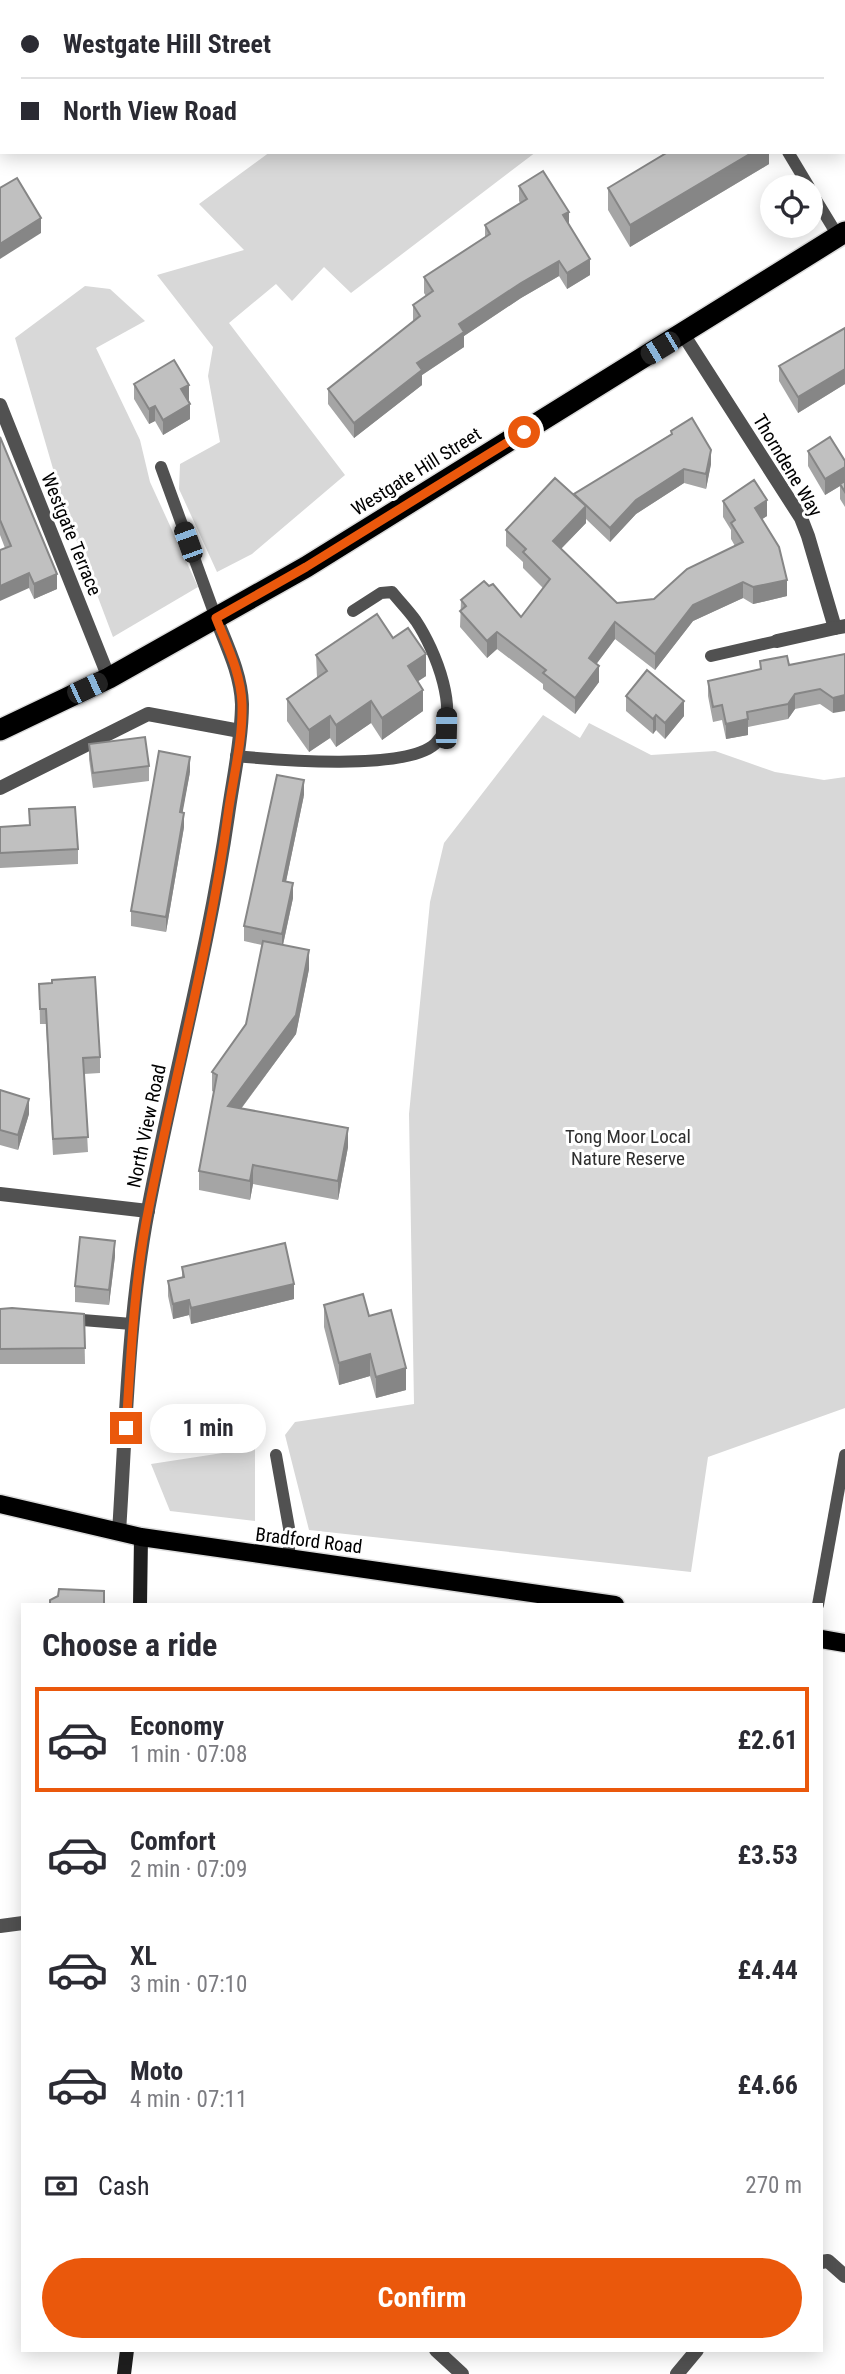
<!DOCTYPE html>
<meta charset="utf-8">
<style>
:root{--surface:#fff;--page:#f7f7f7;--text:#2b2b33;--muted:#7c7c81;--line:#e1e1e2;--accent:#ea580c}
body{margin:0;font-family:"Roboto Condensed",sans-serif;background:var(--page);color:var(--text);height:100vh;display:flex;flex-direction:column;font-size:26px;white-space:nowrap}
*{box-sizing:border-box;margin:0}
p{font-size:23px;color:var(--muted)}
.icon{flex:none;width:38px;height:38px;fill:none;stroke:currentColor;stroke-width:2;stroke-linecap:round;stroke-linejoin:round}
.map{position:relative;flex:1;overflow:hidden}
.side{position:absolute;left:21px;top:1603px;width:802px;height:749px;display:flex;flex-direction:column;background:var(--surface);border-radius:0px;box-shadow:0 4px 18px #0003}
.side>*{flex:none}
.top-card{position:absolute;left:0px;top:0px;width:845px;height:154px;box-shadow:0 4px 18px #0003;display:grid;align-content:center;height:154px;padding:0 21px;background:var(--surface)}
.controls{position:absolute;left:760px;top:175px;display:grid;gap:14px}
.controls a{display:grid;place-items:center;width:63px;height:63px;border-radius:50%;background:var(--surface);box-shadow:0 4px 18px #0003;font-size:35px}
.end{position:absolute;width:32px;height:32px;margin:-16px;border:9px solid #ea580c;background:#fff;box-shadow:0 0 0 4px #fff}
.from{border-radius:50%}
.bubble{position:absolute;height:49px;border-radius:24px;background:var(--surface);box-shadow:0 4px 18px #0003;font-size:23px;font-weight:700;line-height:49px;text-align:center}
.car{position:absolute;width:21px;height:42px;margin:-21px -10px;border-radius:9px;box-shadow:0 0 5px 2px #0007;background:linear-gradient(#222 24%,#8ab4d8 0 40%,#222 0 76%,#8ab4d8 0 86%,#222 0)}
.top-card b{display:flex;align-items:center;gap:24px;height:66px;font-size:26px}
.top-card b+b{border-top:2px solid var(--line)}
.top-card i{width:18px;height:18px;background:var(--text)}
ul{padding:0;list-style:none}
li{display:flex;align-items:center;gap:21px;height:105px;margin:0 14px 10px;padding:0 7px;border:4px solid transparent;border-radius:0px}
li div{flex:1}
li b{display:block;font-size:26px}
li em{font-style:normal;font-weight:700}
li.selected{border-color:var(--accent)}
li>.icon{width:63px;height:63px;stroke-width:1.5}
h2{padding:0 21px;font-size:32px;line-height:84px}
.pay{display:flex;align-items:center;gap:18px;height:77px;padding:0 21px;font-size:26px}
.pay p{margin-inline-start:auto}
.action{display:flex;gap:14px;margin-top:auto;padding:14px 21px}
.action a{flex:1;height:80px;border-radius:42px;background:var(--accent);color:#fff;font-size:28px;font-weight:700;line-height:80px;text-align:center}
.map>svg:first-child{display:block}
</style>
<div class="map">
<svg width="845" height="2374" viewBox="0 0 845 2374">
<rect width="100%" height="100%" fill="#fff"/>
<g fill="#d8d8d8">
<path d="M270,152H536L351,293L324,267L292,301L276,284L229,323L345,475L252,554L217,572L179,489L180,464L220,442L208,376L213,347L157,275L244,250L199,204Z"/>
<path d="M85,286L110,289L145,321L96,348L140,440L150,482L198,587L113,637L65,510L15,338Z"/>
<path d="M543,715L580,738L589,723L651,755L715,751L775,772L824,780L845,777V1408L708,1457L691,1572L309,1530L285,1435L295,1422L414,1404L409,1114L430,902L444,843Z"/>
<path d="M255,1448V1521L170,1511L151,1464Z"/>
</g>
<g fill="none" stroke-linecap="round" stroke-linejoin="round">
<defs>
<g id="primary">
<path d="M0,1504L141,1537L615,1605"/>
<path d="M821,1639L845,1643"/>
</g>
<path id="highway" d="M0,730L109,678L306,567L845,232"/>
</defs>
<use href="#primary" stroke="#dbdbdb" stroke-width="21"/>
<use href="#highway" stroke="#dbdbdb" stroke-width="24"/>
<g stroke="#515151" stroke-width="12">
<path d="M184,2L188,0"/>
<path d="M757,2L761,0"/>
<path d="M0,87L2,86"/>
<path d="M788,152L809,187"/>
<path d="M810,190L838,236"/>
<path d="M161,467L216,618"/>
<path d="M711,656L777,641"/>
<path d="M236,756C277,760 405,771 435,744C464,717 434,648 416,621C409,611 400,602 392,592L381,593L353,611"/>
<path d="M70,1319L132,1324"/>
<path d="M276,1455L289,1528V1560"/>
<path d="M818,1605L845,1455"/>
</g>
<g stroke="#515151" stroke-width="14">
<path d="M683,334L801,518L808,536L835,628L845,626"/>
<path d="M0,405L109,678"/>
<path d="M777,641L835,628"/>
<path d="M0,788L148,714L240,731"/>
<path d="M0,1194L148,1211"/>
<path d="M119,1532C126,1425 128,1316 148,1210C173,1078 209,948 228,815C233,779 242,740 242,704C241,674 227,646 216,618"/>
<path d="M0,1926L23,1923"/>
<path d="M821,2262L828,2261L845,2276"/>
<path d="M436,2350L462,2374"/>
<path d="M677,2374L697,2350"/>
</g>
<g stroke="#1e1e1e" stroke-width="14">
<path d="M140,1605L141,1537"/>
<path d="M124,2374L127,2350"/>
</g>
<use href="#primary" stroke="#000" stroke-width="18"/>
<use href="#highway" stroke="#000" stroke-width="21"/>
</g>
<g fill="#a5a5a5">
<path d="M845,0V115L844,112V2Z"/>
<path d="M769,152V164L630,247L608,210V188Z"/>
<path d="M519,186L569,224L590,275L567,289L559,276L521,298L464,336V347L422,375V385L354,438L328,404V389L413,321V305L426,296L424,293V277L485,237V225L520,203L519,201Z"/>
<path d="M845,328V384L798,413L779,381V366Z"/>
<path d="M134,384L189,400H188L190,419L163,435L155,421L149,424L134,399Z"/>
<path d="M671,431L711,464L706,489L684,483L636,514L610,542L586,519V523L561,549L617,603L654,599L735,546L731,539V530L723,517V501L767,516L762,519L787,596L753,604L743,598L693,621L655,670L615,639L596,664L599,682L575,714L543,689V684L497,649L487,658L460,627L461,600L489,586L521,617L543,588L523,568V562L506,546V530L574,496V494L671,434Z"/>
<path d="M0,437L57,589L34,599L29,588L5,548L0,535Z"/>
<path d="M808,451L845,461V507L840,499V486L825,495L808,466Z"/>
<path d="M393,638L426,676L418,681L423,711L382,740L371,723L336,747L330,738L309,752L287,721V699L317,678L316,655Z"/>
<path d="M845,654L833,713L820,704L795,709L788,719L748,727V735L726,739L722,720L713,722L708,696V681L760,670V661L789,665Z"/>
<path d="M626,696L684,716L665,739L656,730L653,734L626,711Z"/>
<path d="M89,744L149,766V781L93,788L89,759Z"/>
<path d="M190,772L182,812L184,827L166,932L131,926V911Z"/>
<path d="M304,795L286,881L293,898L283,945L309,969L296,1034L241,1109L348,1147L338,1200L253,1184L250,1200L199,1190V1171L214,1092L212,1091V1072L246,1024L262,945L244,941V926Z"/>
<path d="M29,809L78,849V864L0,868V827L29,825Z"/>
<path d="M39,984L100,1057V1073L84,1074L88,1152L53,1155L46,1024H40Z"/>
<path d="M0,1090L29,1114L18,1150L0,1145Z"/>
<path d="M115,1256L109,1305L75,1302V1286Z"/>
<path d="M182,1267L294,1299L191,1324L189,1315L173,1319L168,1296V1281L182,1277Z"/>
<path d="M324,1305L369,1316L406,1390L376,1398L370,1376L339,1385L324,1327Z"/>
<path d="M0,1309L84,1314L85,1364H0Z"/>
</g>
<g fill="#868686">
<path d="M753,152H769V164L630,247V225Z"/>
<path d="M569,212V227L563,215Z"/>
<path d="M41,218V233L0,259V244Z"/>
<path d="M590,259V275L567,289V273Z"/>
<path d="M559,261V276L521,298L464,336V347L422,375V385L354,438V423L459,324L521,283Z"/>
<path d="M845,369V384L798,413V397Z"/>
<path d="M189,385V400L181,405V389Z"/>
<path d="M190,404V419L163,435V420Z"/>
<path d="M155,406V421L149,424V409Z"/>
<path d="M711,450V464L706,489V474Z"/>
<path d="M845,467V483L825,495V479Z"/>
<path d="M684,469V483L636,514L610,542V528L636,500Z"/>
<path d="M767,500V516L755,524V508Z"/>
<path d="M586,506V523L553,557V541Z"/>
<path d="M29,573V588L0,601V586Z"/>
<path d="M57,574V589L34,599V584Z"/>
<path d="M787,580V596L753,604V587Z"/>
<path d="M743,582V598L693,621L655,670V654L693,605Z"/>
<path d="M615,622V639L589,674V658Z"/>
<path d="M497,632V649L487,658V641Z"/>
<path d="M426,654V676L408,688V666Z"/>
<path d="M599,666V682L575,714V698Z"/>
<path d="M423,690V711L382,740V718Z"/>
<path d="M795,694V709L788,719V704Z"/>
<path d="M845,695V711L833,713V698Z"/>
<path d="M371,701V723L336,747V725Z"/>
<path d="M684,701V716L665,739V723Z"/>
<path d="M656,715V730L653,734V719Z"/>
<path d="M330,716V738L309,752V730Z"/>
<path d="M748,719V735L726,739V724Z"/>
<path d="M190,757V772L180,827V812Z"/>
<path d="M304,780V795L283,896V881Z"/>
<path d="M184,813V827L166,932V917Z"/>
<path d="M293,883V898L282,949V934Z"/>
<path d="M309,950V969L296,1034L228,1126V1106Z"/>
<path d="M29,1099V1114L18,1150V1135Z"/>
<path d="M348,1128V1147L338,1200V1181Z"/>
<path d="M253,1165V1184L250,1200V1181Z"/>
<path d="M115,1241V1256L109,1305V1290Z"/>
<path d="M294,1284V1299L191,1324V1308Z"/>
<path d="M189,1300V1315L173,1319V1304Z"/>
<path d="M370,1354V1376L339,1385V1363Z"/>
<path d="M406,1368V1390L376,1398V1377Z"/>
</g>
<g fill="#c0c0c0" stroke="#868686" stroke-width="2">
<path d="M652,0H684L685,2H650Z"/>
<path d="M788,0H845V96L844,93V2H785Z"/>
<path d="M668,152H753L630,225L608,188Z"/>
<path d="M543,171L569,212L563,215L590,259L567,273L559,261L521,283L459,324L464,332L417,363L422,370L354,423L328,389L420,316L413,305L433,291L424,277L490,234L485,225L527,199L519,186Z"/>
<path d="M17,178L41,218L0,244V188Z"/>
<path d="M845,328V369L798,397L779,366Z"/>
<path d="M174,360L189,385L181,389L190,404L163,420L155,406L149,409L134,384Z"/>
<path d="M692,418L711,450L706,474L684,469L636,500L610,528L574,494L672,434L671,431Z"/>
<path d="M0,437L57,574L34,584L29,573L0,586V550L11,546L0,520Z"/>
<path d="M830,437L845,461V467L825,479L808,451Z"/>
<path d="M555,478L586,506L553,541L617,603L654,599L687,569L743,542L731,523L735,520L723,501L754,480L767,500L755,508L779,547L787,580L753,587L743,582L693,605L655,654L615,622L589,658L599,666L575,698L543,673L546,670L497,632L487,641L460,611L466,606L461,600L484,581L489,586L493,584L521,617L550,579L523,552L526,549L506,530Z"/>
<path d="M845,481V492L840,484Z"/>
<path d="M377,614L393,638L408,628L426,654L408,666L423,690L382,718L371,701L336,725L330,716L309,730L287,699L327,671L316,655Z"/>
<path d="M845,654V695L833,698L820,689L795,694L788,704L747,712L748,719L726,724L722,705L713,707L708,681L761,669L760,661L787,656L789,665Z"/>
<path d="M647,670L684,701L665,723L656,715L653,719L626,696Z"/>
<path d="M145,737L149,766L93,773L89,744Z"/>
<path d="M159,751L190,757L180,812L184,813L166,917L131,911Z"/>
<path d="M277,775L304,780L283,881L293,883L282,934L244,926Z"/>
<path d="M75,807L78,849L0,853V827L30,825L29,809Z"/>
<path d="M263,941L309,950L296,1015L228,1106L348,1128L338,1181L253,1165L250,1181L199,1171L217,1075L212,1072L246,1024Z"/>
<path d="M95,977L100,1057L83,1058L88,1137L53,1139L46,1009H40L39,984L52,983V980Z"/>
<path d="M0,1090L29,1099L18,1135L0,1130Z"/>
<path d="M80,1237L115,1241L109,1290L75,1286Z"/>
<path d="M285,1243L294,1284L191,1308L189,1300L173,1304L168,1281L184,1277L182,1267Z"/>
<path d="M363,1294L369,1316L391,1310L406,1368L376,1377L370,1354L339,1363L324,1305Z"/>
<path d="M12,1308L84,1314L85,1348L0,1349V1309Z"/>
<path d="M59,1589L104,1591V1605H50V1600L58,1596Z"/>
</g>
<g fill="none" stroke-linecap="round" stroke-linejoin="round">
<path stroke="#ea580c" stroke-width="9" d="M126,1428C131,1355 134,1280 149,1207C175,1076 210,946 228,814C233,778 243,740 242,704C241,673 227,646 216,618L306,567L524,432"/>
</g>
<g text-anchor="middle" stroke-width="6" stroke-linejoin="round" paint-order="stroke">
<g font-size="19" fill="#000" stroke="#fff">
<text transform="translate(788 465) rotate(59)" y="7">Thorndene Way</text>
<text transform="translate(416 471) rotate(-32)" y="7">Westgate Hill Street</text>
<text transform="translate(72 534) rotate(68)" y="7">Westgate Terrace</text>
<text transform="translate(146 1126) rotate(-78)" y="7">North View Road</text>
<text transform="translate(309 1540) rotate(7)" y="7">Bradford Road</text>
</g>
<g font-size="19" fill="#2f2f2f" stroke="#fff">
<text x="628" y="1143">Tong Moor Local<tspan x="628" dy="22">Nature Reserve</tspan></text>
</g>
</g>
</svg>
<div class="controls">
<a><svg class="icon" aria-label="locate" viewBox="0 0 24 24"><circle cx="12" cy="12" r="6"/><path d="M12 2v4M12 18v4M2 12h4M18 12h4"/></svg></a>
</div>
<i class="end from" style="left:524px;top:432px"></i>
<i class="end" style="left:126px;top:1428px"></i>
<div class="bubble" style="left:150px;top:1404px;width:116px">1 min</div>
<i class="car" style="left:660px;top:348px;rotate:239deg"></i>
<i class="car" style="left:188px;top:542px;rotate:340deg"></i>
<i class="car" style="left:87px;top:688px;rotate:65deg"></i>
<i class="car" style="left:446px;top:728px;rotate:1deg"></i>
<div class="top-card">
<b><i class="from"></i>Westgate Hill Street</b>
<b><i></i>North View Road</b>
</div>
<section class="side">
<h2>Choose a ride</h2>
<ul>
<li class="selected"><svg class="icon" aria-label="car" viewBox="0 0 24 24"><path d="M5 17H2v-5l4-1 3-4h7l3 4 3 1v5h-3M9 17h6M6 11h13"/><circle cx="7" cy="17" r="2"/><circle cx="17" cy="17" r="2"/></svg><div><b>Economy</b><p>1 min · 07:08</p></div><em>£2.61</em></li>
<li><svg class="icon" aria-label="car" viewBox="0 0 24 24"><path d="M5 17H2v-5l4-1 3-4h7l3 4 3 1v5h-3M9 17h6M6 11h13"/><circle cx="7" cy="17" r="2"/><circle cx="17" cy="17" r="2"/></svg><div><b>Comfort</b><p>2 min · 07:09</p></div><em>£3.53</em></li>
<li><svg class="icon" aria-label="car" viewBox="0 0 24 24"><path d="M5 17H2v-5l4-1 3-4h7l3 4 3 1v5h-3M9 17h6M6 11h13"/><circle cx="7" cy="17" r="2"/><circle cx="17" cy="17" r="2"/></svg><div><b>XL</b><p>3 min · 07:10</p></div><em>£4.44</em></li>
<li><svg class="icon" aria-label="car" viewBox="0 0 24 24"><path d="M5 17H2v-5l4-1 3-4h7l3 4 3 1v5h-3M9 17h6M6 11h13"/><circle cx="7" cy="17" r="2"/><circle cx="17" cy="17" r="2"/></svg><div><b>Moto</b><p>4 min · 07:11</p></div><em>£4.66</em></li>
</ul>
<div class="pay"><svg class="icon" aria-label="cash" viewBox="0 0 24 24"><path d="M3 7h18v10H3z"/><circle cx="12" cy="12" r="2"/></svg>Cash<p>270 m</p></div>
<div class="action"><a>Confirm</a></div>
</section>
</div>
